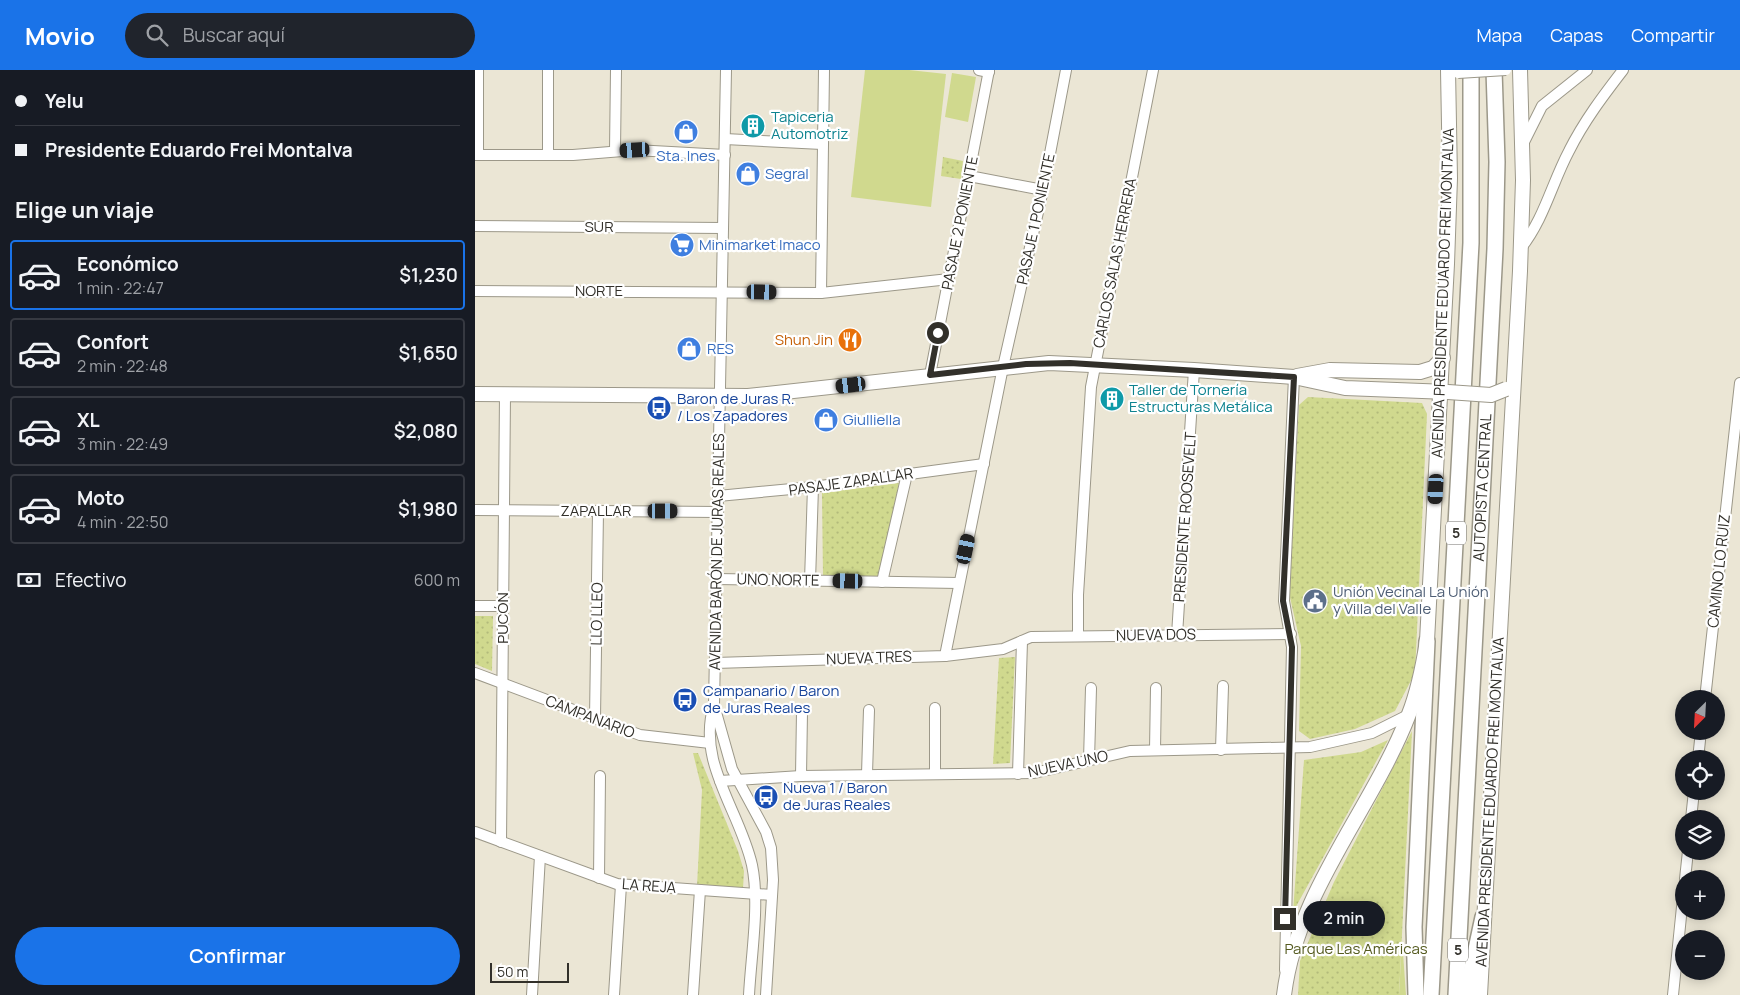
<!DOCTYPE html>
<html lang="es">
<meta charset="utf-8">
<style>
:root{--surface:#171b24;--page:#20242c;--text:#f1f3f6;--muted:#9ea1a6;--line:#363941;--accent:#1a73e8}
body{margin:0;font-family:Manrope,sans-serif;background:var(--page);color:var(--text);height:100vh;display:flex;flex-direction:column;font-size:19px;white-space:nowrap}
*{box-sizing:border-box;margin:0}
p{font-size:16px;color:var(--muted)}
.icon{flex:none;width:28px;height:28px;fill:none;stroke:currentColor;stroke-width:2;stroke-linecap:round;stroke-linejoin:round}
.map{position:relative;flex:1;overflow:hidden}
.side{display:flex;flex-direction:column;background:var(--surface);width:475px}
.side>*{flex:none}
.guide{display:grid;align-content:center;height:110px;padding:0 15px;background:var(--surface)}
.needle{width:32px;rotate:204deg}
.buttons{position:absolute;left:1200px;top:620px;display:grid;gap:10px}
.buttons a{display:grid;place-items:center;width:50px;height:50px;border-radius:50%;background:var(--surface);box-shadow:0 2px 12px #0003;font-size:25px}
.scale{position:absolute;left:15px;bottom:12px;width:79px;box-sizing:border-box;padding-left:5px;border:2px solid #32302a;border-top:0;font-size:14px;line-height:18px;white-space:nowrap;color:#32302a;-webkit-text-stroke:4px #fff;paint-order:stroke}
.end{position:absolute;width:22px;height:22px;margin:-11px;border:6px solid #32302a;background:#fff;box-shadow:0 0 0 2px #fff}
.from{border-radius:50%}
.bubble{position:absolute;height:35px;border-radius:18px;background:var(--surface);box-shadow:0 2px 12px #0003;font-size:16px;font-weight:600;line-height:35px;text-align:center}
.car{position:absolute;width:15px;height:30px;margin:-15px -8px;border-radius:6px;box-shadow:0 0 4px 1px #0007;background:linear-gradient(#222 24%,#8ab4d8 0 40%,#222 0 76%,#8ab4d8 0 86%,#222 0)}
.guide b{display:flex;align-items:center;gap:18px;height:48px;font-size:19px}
.guide b+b{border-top:1px solid var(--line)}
.guide i{width:12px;height:12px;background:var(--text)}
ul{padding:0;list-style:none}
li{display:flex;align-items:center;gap:15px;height:70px;margin:0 10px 8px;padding:0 5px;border:2px solid var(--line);border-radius:5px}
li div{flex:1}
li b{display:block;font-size:19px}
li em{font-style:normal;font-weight:600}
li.selected{border-color:var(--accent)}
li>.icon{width:45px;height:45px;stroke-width:1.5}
h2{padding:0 15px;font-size:22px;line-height:60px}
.pay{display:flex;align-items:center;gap:12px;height:55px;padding:0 15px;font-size:19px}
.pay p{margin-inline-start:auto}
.primary-button{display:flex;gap:10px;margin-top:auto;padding:10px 15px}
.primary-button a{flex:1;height:58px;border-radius:30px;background:var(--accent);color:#fff;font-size:20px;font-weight:600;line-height:58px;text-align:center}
header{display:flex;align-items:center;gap:30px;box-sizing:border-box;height:70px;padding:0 25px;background:var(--accent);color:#fff}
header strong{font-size:24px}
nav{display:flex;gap:28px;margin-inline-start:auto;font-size:18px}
.search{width:350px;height:45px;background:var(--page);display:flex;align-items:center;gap:12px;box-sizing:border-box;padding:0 18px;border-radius:28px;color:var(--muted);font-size:19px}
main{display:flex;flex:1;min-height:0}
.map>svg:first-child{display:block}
</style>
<header>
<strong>Movio</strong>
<div class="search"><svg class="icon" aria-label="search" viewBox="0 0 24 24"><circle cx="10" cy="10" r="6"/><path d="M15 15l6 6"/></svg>Buscar aquí</div>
<nav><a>Mapa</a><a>Capas</a><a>Compartir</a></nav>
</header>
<main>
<section class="side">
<div class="guide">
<b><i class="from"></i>Yelu</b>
<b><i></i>Presidente Eduardo Frei Montalva</b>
</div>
<h2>Elige un viaje</h2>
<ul>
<li class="selected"><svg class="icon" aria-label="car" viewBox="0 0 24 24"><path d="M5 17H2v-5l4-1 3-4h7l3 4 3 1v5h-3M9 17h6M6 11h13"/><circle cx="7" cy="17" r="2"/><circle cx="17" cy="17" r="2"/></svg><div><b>Económico</b><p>1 min · 22:47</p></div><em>$1,230</em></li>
<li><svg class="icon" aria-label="car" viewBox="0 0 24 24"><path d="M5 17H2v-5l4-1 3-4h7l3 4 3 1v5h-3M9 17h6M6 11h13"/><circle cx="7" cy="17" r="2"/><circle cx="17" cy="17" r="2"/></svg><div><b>Confort</b><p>2 min · 22:48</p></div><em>$1,650</em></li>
<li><svg class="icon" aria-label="car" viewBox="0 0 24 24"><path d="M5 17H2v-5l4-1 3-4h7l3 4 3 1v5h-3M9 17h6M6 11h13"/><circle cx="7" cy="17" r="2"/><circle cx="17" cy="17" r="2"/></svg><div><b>XL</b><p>3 min · 22:49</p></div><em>$2,080</em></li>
<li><svg class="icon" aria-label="car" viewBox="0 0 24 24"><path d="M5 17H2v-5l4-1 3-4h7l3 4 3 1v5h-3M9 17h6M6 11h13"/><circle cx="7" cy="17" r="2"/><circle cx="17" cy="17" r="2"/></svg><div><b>Moto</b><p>4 min · 22:50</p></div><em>$1,980</em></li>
</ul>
<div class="pay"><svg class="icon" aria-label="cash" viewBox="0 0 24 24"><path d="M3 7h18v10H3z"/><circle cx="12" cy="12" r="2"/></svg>Efectivo<p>600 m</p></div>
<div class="primary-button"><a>Confirmar</a></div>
</section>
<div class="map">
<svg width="1265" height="925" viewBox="0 0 1265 925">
<defs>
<pattern id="park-dots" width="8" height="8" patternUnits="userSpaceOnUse" patternTransform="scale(1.25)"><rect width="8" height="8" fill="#d0d98e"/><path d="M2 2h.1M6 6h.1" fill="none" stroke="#b3bb7b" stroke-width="1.8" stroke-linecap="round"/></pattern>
</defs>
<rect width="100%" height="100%" fill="#ebe6d5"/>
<g fill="#d0d98e">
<path d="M390,0H434L471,4L456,137L376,127Z"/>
<path d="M477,3L501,7L493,52L470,47Z"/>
<path d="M927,869L931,925H924Z"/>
</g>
<g fill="url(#park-dots)">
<path d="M468,87L488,91L486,109L466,106Z"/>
<path d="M833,327L947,333L952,344L940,603L920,641L880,659L835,669L824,661L826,576L814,523L824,335Z"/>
<path d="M424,413L404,507L348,506L347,423Z"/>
<path d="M0,546H18L17,601L0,594Z"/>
<path d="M540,587L535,693L518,694L524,588Z"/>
<path d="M937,661L924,925H823L825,891L859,812Z"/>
<path d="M913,670L818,842L829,690L886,682Z"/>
<path d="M218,683H223L263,781L269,801L268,819L222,816L227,720Z"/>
</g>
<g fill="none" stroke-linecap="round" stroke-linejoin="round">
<defs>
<g id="minor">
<path d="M251,0L239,635C221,692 265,741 277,795C285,833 276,886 274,925"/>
<path d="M504,0L514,2"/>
<path d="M250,69L347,74"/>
<path d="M1049,72L1067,36L1112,0"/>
<path d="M140,81L141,0"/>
<path d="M0,85H98L160,80L250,85"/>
<path d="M3,85V0"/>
<path d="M73,85V0"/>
<path d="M494,106L568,120"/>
<path d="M0,156L248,158"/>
<path d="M1046,178C1069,149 1077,113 1094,81C1109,51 1128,26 1148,0"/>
<path d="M0,221L346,223L474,209"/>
<path d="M346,223L349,0"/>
<path d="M455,305L514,0"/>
<path d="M243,426L338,417L509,394"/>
<path d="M0,440L243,442"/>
<path d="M242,509L484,513"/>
<path d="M335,511L338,417"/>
<path d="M407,512L432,404"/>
<path d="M0,536H28"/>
<path d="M702,565L719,300"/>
<path d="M603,566V525L616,317L678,0"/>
<path d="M470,586L528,297L568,120L591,0"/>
<path d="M240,593L470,586L528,579L556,567L816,564"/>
<path d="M0,603L165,665L235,673"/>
<path d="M1230,629L1265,313"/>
<path d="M239,635L257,699L291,762L296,778L298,810L291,925"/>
<path d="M120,648L123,441"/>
<path d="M680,680L681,618"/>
<path d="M746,680L748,616"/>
<path d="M1223,689L1226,661"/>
<path d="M614,690L616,618"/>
<path d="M392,704L394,640"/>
<path d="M460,704V638"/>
<path d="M543,704L547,571"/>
<path d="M326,706L327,642"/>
<path d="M245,711L326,706L559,703L655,681L835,677L897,663L933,645"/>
<path d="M1216,749L1219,721"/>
<path d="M0,762L142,814L297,825"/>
<path d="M26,772L30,325"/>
<path d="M124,808L125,706"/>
<path d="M1210,809L1213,781"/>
<path d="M810,900L817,577L809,531L819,307"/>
<path d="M57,925L65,786"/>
<path d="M139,925L146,815"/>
<path d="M218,925L225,820"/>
<path d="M1198,925L1209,817"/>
</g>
<g id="major">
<path d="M822,306L855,300L945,302L958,298L968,288"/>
<path d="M0,324L273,326L574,293L719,300L819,307L870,318L973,322"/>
<path d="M809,925C822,820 897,740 934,644C943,621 948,596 952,571L972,194L975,108L973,0"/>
<path d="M1005,925L1045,201L1048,110L1045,0"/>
</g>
<g id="highway">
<path d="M941,925L939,857L952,571"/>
<path d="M956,925L996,173V0"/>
<path id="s1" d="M981,925L1020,179L1022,92L1019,0"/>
<path d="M991,925L1008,847"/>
</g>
</defs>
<use href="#minor" stroke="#9c9889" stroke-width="12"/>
<use href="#major" stroke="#9c9889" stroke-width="16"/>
<use href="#highway" stroke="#9c9889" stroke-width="18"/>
<use href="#minor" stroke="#fff" stroke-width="10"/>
<use href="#major" stroke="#fff" stroke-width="14"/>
<use href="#highway" stroke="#fff" stroke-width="15"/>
<defs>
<path id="minor-bridge" d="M983,3L1031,0"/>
<path id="major-bridge" d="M973,322L1016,325L1031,319"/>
</defs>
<use href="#minor-bridge" stroke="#9c9889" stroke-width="12" stroke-linecap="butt"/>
<use href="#major-bridge" stroke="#9c9889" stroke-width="16" stroke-linecap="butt"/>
<use href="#minor-bridge" stroke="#fff" stroke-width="10"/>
<use href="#major-bridge" stroke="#fff" stroke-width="14"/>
</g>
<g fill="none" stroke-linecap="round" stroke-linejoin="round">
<path stroke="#32302a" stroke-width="6" d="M463,263L455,305L551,294L595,293L819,307L808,531L817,577L810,849"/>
</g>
<defs>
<symbol id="building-disc" viewBox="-11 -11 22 22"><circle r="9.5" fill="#0f9aa8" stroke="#fff"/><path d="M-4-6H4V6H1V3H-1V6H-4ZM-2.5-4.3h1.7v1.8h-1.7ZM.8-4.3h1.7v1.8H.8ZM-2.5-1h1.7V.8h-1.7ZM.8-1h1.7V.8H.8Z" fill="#fff"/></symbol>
<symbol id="shop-disc" viewBox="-11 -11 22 22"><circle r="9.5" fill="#3f7fe0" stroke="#fff"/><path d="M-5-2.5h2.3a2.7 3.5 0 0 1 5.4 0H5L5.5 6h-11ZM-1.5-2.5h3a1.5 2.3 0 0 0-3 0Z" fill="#fff"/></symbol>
<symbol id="supermarket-disc" viewBox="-11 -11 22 22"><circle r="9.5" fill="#3f7fe0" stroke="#fff"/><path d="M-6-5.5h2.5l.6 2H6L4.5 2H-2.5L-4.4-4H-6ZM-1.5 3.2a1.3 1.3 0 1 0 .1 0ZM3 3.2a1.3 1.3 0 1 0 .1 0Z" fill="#fff"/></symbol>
<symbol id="restaurant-disc" viewBox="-11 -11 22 22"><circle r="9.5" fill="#e8710a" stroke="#fff"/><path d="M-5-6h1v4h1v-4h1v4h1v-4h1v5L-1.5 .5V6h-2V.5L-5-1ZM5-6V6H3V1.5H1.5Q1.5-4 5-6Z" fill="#fff"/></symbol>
<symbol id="bus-disc" viewBox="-11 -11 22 22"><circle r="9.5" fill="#1a4fb4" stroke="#fff"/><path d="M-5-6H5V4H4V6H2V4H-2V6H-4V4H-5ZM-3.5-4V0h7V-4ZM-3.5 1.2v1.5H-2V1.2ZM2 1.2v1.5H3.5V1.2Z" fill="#fff"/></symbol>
<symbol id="civic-disc" viewBox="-11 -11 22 22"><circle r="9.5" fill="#5c6f8a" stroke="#fff"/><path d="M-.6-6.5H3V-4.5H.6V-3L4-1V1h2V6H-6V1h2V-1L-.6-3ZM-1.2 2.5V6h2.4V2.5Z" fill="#fff"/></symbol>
</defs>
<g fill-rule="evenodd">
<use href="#building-disc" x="264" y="42" width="28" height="28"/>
<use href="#shop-disc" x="197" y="48" width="28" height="28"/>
<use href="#shop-disc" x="259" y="90" width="28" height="28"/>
<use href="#supermarket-disc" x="193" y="161" width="28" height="28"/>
<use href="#restaurant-disc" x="361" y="256" width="28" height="28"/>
<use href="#shop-disc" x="200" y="265" width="28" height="28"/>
<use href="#building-disc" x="623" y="315" width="28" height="28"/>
<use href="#bus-disc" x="170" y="324" width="28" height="28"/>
<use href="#shop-disc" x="337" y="336" width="28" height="28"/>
<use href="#civic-disc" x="826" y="517" width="28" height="28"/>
<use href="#bus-disc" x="196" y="616" width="28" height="28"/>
<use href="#bus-disc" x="277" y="713" width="28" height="28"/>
</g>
<g text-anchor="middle" stroke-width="4.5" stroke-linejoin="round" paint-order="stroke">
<g fill="#fff" stroke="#706e6a" stroke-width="1">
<rect x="971" y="451.5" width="20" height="23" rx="4"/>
<rect x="973" y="868.5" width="20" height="23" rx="4"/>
</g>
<g font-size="14" font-weight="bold" fill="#32302a">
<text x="981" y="468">5</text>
<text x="983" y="885">5</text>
</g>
<g font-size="15" fill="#0d838f" stroke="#fff" text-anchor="start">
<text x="296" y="52">Tapiceria<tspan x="296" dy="17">Automotriz</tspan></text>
<text x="654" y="325">Taller de Tornería<tspan x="654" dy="17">Estructuras Metálica</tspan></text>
</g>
<g font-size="15" fill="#366cbe" stroke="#fff" text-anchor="start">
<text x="211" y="91" text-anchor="middle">Sta. Ines</text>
<text x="290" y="109">Segral</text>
<text x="224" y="180">Minimarket Imaco</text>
<text x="232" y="284">RES</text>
<text x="368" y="355">Giulliella</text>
</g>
<g font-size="15" fill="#32302a" stroke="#fff">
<text transform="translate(561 149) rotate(-78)" y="5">PASAJE 1 PONIENTE</text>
<text transform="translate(485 153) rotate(-79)" y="5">PASAJE 2 PONIENTE</text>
<text x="124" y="162">SUR</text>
<text transform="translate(640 193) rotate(-79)" y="5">CARLOS SALAS HERRERA</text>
<text x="124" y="226">NORTE</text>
<text transform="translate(968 223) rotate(-88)" y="5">AVENIDA PRESIDENTE EDUARDO FREI MONTALVA</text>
<text transform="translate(376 412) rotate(-8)" y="5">PASAJE ZAPALLAR</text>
<text dy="5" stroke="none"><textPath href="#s1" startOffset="508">AUTOPISTA CENTRAL</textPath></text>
<text x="121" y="446">ZAPALLAR</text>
<text transform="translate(710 447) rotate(-86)" y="5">PRESIDENTE ROOSEVELT</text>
<text transform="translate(242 482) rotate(-89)" y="5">AVENIDA BARÓN DE JURAS REALES</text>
<text transform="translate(1244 501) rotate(-84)" y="5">CAMINO LO RUIZ</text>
<text transform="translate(303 510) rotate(1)" y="5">UNO NORTE</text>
<text transform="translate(122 544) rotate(-89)" y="5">LLO LLEO</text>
<text transform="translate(28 548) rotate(-90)" y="5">PUCÓN</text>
<text transform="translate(681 565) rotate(-1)" y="5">NUEVA DOS</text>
<text transform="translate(394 588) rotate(-2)" y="5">NUEVA TRES</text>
<text transform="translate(115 647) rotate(21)" y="5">CAMPANARIO</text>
<text transform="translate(593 694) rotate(-12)" y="5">NUEVA UNO</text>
<text transform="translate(1015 732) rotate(-87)" y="5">AVENIDA PRESIDENTE EDUARDO FREI MONTALVA</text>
<text transform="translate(174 816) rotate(4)" y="5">LA REJA</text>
</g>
<g font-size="15" fill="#c56008" stroke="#fff" text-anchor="end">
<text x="358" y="275">Shun Jin</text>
</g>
<g font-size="15" fill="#164399" stroke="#fff" text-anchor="start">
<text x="202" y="334">Baron de Juras R.<tspan x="202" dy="17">/ Los Zapadores</tspan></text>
<text x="228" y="626">Campanario / Baron<tspan x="228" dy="17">de Juras Reales</tspan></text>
<text x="308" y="723">Nueva 1 / Baron<tspan x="308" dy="17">de Juras Reales</tspan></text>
</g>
<g font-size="15" fill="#4e5e75" stroke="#fff" text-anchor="start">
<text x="858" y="527">Unión Vecinal La Unión<tspan x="858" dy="17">y Villa del Valle</tspan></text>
</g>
<g font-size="15" fill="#555b20" stroke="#fff">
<text x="881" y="884">Parque Las Américas</text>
</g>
</g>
</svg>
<div class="buttons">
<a><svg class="needle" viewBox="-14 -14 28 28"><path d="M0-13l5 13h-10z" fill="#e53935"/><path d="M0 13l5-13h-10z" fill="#9ea1a6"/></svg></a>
<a><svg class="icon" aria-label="locate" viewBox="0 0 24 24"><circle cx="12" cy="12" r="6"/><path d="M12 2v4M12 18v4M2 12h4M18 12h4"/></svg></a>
<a><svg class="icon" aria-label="layers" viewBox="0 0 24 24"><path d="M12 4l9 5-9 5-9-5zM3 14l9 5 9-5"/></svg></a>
<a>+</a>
<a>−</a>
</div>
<div class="scale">50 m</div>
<i class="end from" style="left:463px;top:263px"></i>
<i class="end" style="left:810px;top:849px"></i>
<div class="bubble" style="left:828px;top:831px;width:82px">2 min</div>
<i class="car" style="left:160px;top:80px;rotate:267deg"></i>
<i class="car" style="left:287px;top:222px;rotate:91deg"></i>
<i class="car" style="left:376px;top:315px;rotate:263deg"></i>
<i class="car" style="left:961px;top:419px;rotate:183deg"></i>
<i class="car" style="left:188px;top:441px;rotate:90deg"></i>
<i class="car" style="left:491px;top:479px;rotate:12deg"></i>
<i class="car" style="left:373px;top:511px;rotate:271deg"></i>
</div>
</main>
